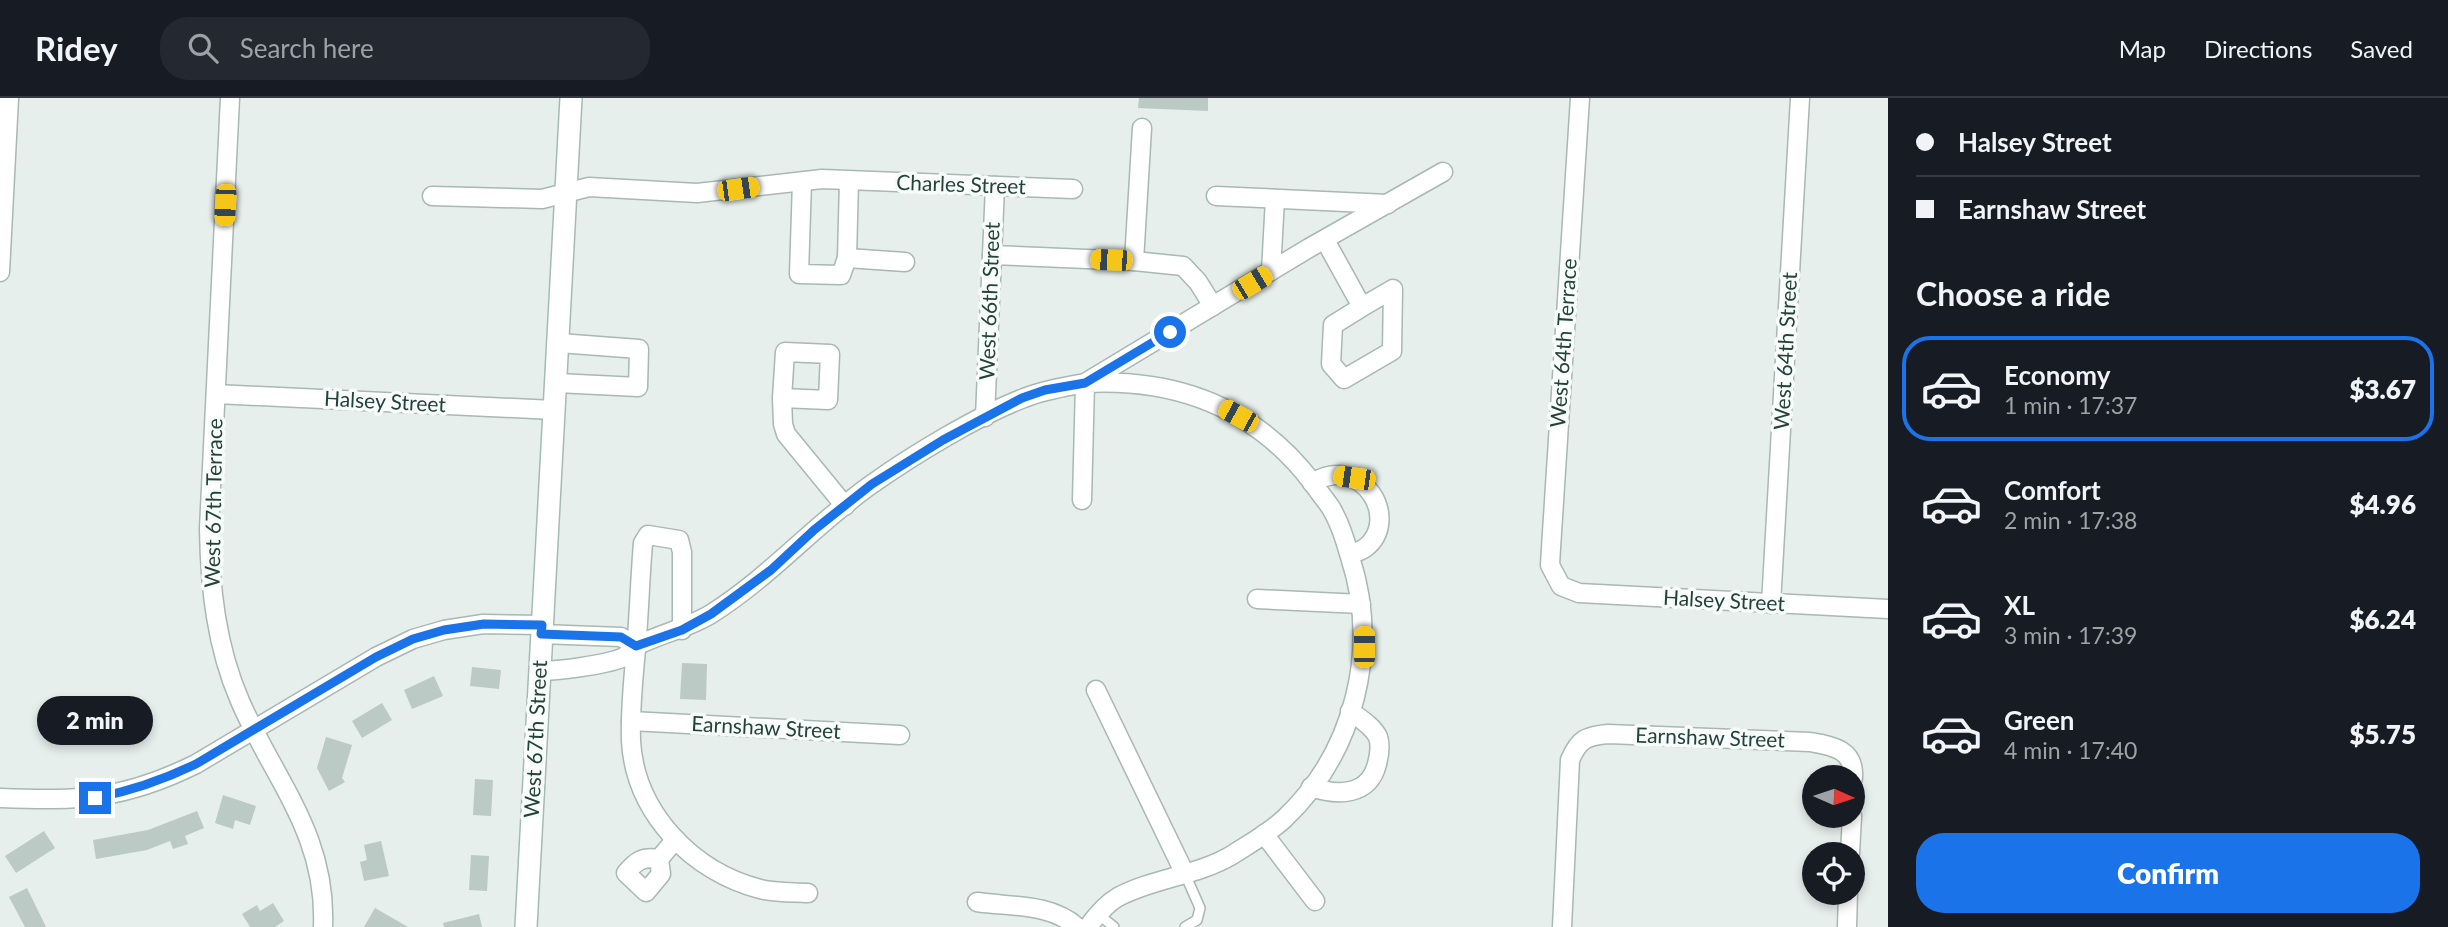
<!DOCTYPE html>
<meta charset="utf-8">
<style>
:root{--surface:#171b24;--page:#242831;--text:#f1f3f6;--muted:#9ea1a6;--line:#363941;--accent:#1a73e8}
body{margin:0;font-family:Lato,sans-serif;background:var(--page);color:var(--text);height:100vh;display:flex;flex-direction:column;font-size:26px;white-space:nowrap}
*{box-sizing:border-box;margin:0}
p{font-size:23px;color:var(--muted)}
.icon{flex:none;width:38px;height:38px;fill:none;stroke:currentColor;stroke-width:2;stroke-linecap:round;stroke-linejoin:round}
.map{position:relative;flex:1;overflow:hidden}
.sheet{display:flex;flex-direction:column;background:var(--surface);width:560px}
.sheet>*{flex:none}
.top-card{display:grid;align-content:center;height:154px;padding:0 28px;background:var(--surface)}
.needle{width:46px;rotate:93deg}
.buttons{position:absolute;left:1802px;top:667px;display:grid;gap:14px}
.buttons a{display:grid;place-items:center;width:63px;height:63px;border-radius:50%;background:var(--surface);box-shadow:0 4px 10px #0003;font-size:35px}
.end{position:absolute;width:32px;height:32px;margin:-16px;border:9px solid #1a73e8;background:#fff;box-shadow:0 0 0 4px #fff}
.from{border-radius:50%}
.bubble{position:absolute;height:49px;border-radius:24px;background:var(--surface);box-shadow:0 4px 10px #0003;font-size:23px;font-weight:800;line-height:49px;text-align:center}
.car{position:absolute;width:21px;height:42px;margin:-21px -10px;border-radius:9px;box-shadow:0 0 5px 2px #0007;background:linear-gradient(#f5c518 24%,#345 0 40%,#f5c518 0 76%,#345 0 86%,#f5c518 0)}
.top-card b{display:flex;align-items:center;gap:24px;height:66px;font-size:26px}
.top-card b+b{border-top:2px solid var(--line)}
.top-card i{width:18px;height:18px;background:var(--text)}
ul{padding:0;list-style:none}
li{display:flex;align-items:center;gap:21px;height:105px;margin:0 14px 10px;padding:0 14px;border:4px solid transparent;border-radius:28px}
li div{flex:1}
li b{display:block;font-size:26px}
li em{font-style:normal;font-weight:800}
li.active{border-color:var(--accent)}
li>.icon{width:63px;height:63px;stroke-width:1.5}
h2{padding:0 28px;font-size:32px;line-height:84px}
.primary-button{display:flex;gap:14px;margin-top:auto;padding:14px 28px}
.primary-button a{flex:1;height:80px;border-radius:28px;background:var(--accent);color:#fff;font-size:28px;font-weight:800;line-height:80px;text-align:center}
header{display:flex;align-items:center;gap:42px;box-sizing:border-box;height:98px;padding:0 35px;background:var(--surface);border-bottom:2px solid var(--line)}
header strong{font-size:33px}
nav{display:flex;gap:38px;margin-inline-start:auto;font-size:24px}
.search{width:490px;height:63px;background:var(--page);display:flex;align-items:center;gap:18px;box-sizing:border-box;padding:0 24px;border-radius:28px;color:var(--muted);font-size:26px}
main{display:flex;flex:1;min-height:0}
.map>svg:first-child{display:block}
</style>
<header>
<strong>Ridey</strong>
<div class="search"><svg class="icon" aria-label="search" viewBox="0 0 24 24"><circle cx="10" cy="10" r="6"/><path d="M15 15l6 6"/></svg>Search here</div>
<nav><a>Map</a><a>Directions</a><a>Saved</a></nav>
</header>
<main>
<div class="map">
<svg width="1888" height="829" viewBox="0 0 1888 829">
<rect width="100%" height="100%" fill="#e6efeb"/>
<g fill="#bbcac4">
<path d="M1139,0H1208V13L1138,10Z"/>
<path d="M682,565L707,566L706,602L680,601Z"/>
<path d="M472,569L501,572L499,591L470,588Z"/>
<path d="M434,578L443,598L412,611L404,592Z"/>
<path d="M382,605L392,622L362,640L352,623Z"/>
<path d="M326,639L352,647L342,680L345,684L329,693L317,670Z"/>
<path d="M475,681L493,682L491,718L473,717Z"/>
<path d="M223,697L256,708L250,727L235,722L233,731L215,725Z"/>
<path d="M197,713L204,730L185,738L188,746L173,751L170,743L147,752L96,761L93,742L148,732Z"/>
<path d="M44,733L55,750L16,775L5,758Z"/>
<path d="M381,743L389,778L364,783L360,764L367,762L364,747Z"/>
<path d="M471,757L489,758L487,793L469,792Z"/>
<path d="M27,790L46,829H25L9,799Z"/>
<path d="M273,805L284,823L275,829H250L242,816L257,807L260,813Z"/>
<path d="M375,810L408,829H364Z"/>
<path d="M479,816L482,829H444L443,825Z"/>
</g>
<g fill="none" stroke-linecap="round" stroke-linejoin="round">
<defs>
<g id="lane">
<path d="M1185,776L1200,810L1197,822L1185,829"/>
<path d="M1098,816L1114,829"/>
</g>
<g id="street">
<path d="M230,0L209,431C210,489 216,548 240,603C274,682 327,736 323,829"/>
<path d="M1580,0L1551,450L1550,467L1561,488L1579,495L1888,511"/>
<path d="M849,83L847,160L905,164"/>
<path d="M802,84L799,176L841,177L847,160"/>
<path d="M432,98L542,101L589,89L697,95L822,81L1073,91"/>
<path d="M1216,98L1388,106"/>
<path d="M1325,142L1362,209L1333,227L1331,266L1344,281L1392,253L1393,191L1362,209"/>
<path d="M992,157L1134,163L1183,168L1198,184L1213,208"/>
<path d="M1134,163L1142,30"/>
<path d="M1271,173L1275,101"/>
<path d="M0,174L9,0"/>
<path d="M557,285L638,289L639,251L559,245"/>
<path d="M216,296L554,312"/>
<path d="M782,300L785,254L830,256L828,302L782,300L783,326L786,336L845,408"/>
<path d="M985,319L995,88"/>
<path d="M1312,385C1362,354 1402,422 1365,450C1360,453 1354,455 1350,457"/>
<path d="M1082,402L1085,285C1178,280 1255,310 1312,384C1318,393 1325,401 1331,410C1340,425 1345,442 1350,459C1380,551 1355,654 1284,721C1269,735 1249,746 1232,757C1197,778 1153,780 1118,799C1106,806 1096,818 1088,829"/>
<path d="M1257,501L1361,506"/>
<path d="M1771,506L1800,0"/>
<path d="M682,532V454L679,442L648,437L643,445C640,481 639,517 636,552C633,582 630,613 631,643C635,715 693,774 760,791C776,795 793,794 808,795"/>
<path d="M541,536L621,539L636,548"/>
<path d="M539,573C558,573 604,567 622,560C628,557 632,550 638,547C663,535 688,530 711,516C770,479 815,426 872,386C913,357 977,318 1024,300C1043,292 1064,289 1085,285L1309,150L1443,74"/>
<path d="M1096,592L1185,776"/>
<path d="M631,623L900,637"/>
<path d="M1311,689C1338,698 1369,698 1377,666C1379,658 1381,647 1378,639C1373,628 1359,620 1350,613"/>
<path d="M0,700C80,703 123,702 196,666L376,559L413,541L444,532L483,526L542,527"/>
<path d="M1264,736L1315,803"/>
<path d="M1850,756L1852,718"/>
<path d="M659,761C643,758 636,763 626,775L646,794L661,776L659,761L675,742"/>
<path d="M977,804C1011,809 1050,805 1077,829"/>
<path d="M1562,829L1570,662C1579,641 1586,638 1608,636L1810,644C1832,648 1855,651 1853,680"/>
<path d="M1847,829L1848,794"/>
</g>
<path id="secondary" d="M526,829L571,0"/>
</defs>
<use href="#lane" stroke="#a8b8b2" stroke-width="12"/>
<use href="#street" stroke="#a8b8b2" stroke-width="21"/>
<use href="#secondary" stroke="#a4bbb3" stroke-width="24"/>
<use href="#lane" stroke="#fff" stroke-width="9"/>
<use href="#street" stroke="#fff" stroke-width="18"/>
<use href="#secondary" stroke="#fff" stroke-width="21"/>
</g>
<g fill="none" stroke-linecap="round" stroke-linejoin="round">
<path stroke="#1a73e8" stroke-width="9" d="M95,700C131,693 163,682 196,666L376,559L413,541L444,532L484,526L542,527L541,536L621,539L636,548L682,532L711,516L771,472L814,432L872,386L943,342L1022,300L1045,292L1085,285L1170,234"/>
</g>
<g text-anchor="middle" stroke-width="7" stroke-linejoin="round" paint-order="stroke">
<g font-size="21" fill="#24423a" stroke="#f7fbf9">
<text transform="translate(961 87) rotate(2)" y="7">Charles Street</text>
<text transform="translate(990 203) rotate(-88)" y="7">West 66th Street</text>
<text transform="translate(1564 245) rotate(-86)" y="7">West 64th Terrace</text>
<text transform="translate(1786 253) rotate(-87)" y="7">West 64th Street</text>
<text transform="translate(385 304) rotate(3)" y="7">Halsey Street</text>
<text transform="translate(214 405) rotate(-89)" y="7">West 67th Terrace</text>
<text transform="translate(1724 503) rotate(3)" y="7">Halsey Street</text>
<text transform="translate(766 630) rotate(3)" y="7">Earnshaw Street</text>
<text transform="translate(1710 640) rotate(2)" y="7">Earnshaw Street</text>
<text transform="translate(536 641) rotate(-87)" y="7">West 67th Street</text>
</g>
</g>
</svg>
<div class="buttons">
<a><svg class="needle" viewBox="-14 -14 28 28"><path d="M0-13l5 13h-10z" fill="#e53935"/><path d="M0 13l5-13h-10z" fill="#9ea1a6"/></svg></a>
<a><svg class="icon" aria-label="locate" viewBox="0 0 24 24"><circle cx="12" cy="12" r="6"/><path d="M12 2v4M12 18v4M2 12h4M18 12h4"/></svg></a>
</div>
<i class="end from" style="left:1170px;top:234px"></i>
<i class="end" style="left:95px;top:700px"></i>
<div class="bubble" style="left:37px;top:598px;width:116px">2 min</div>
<i class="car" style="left:738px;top:91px;rotate:82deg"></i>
<i class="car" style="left:225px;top:107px;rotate:183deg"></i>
<i class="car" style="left:1111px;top:162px;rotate:272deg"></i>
<i class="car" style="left:1252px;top:185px;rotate:59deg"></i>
<i class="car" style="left:1238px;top:318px;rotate:299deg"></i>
<i class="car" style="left:1354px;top:380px;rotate:278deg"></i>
<i class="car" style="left:1364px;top:549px;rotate:0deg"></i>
</div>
<section class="sheet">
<div class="top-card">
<b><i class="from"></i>Halsey Street</b>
<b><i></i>Earnshaw Street</b>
</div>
<h2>Choose a ride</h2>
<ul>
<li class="active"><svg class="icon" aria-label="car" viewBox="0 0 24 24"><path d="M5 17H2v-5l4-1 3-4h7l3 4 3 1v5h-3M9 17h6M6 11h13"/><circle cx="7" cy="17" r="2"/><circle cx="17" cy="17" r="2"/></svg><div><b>Economy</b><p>1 min · 17:37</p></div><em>$3.67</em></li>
<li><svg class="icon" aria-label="car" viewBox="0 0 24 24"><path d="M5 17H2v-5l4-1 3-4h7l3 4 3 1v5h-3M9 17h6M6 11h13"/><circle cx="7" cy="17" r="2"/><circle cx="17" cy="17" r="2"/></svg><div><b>Comfort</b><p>2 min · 17:38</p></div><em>$4.96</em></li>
<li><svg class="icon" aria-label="car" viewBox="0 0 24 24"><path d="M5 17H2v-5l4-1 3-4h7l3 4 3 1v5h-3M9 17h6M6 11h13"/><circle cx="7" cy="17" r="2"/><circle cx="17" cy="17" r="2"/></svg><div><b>XL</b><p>3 min · 17:39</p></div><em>$6.24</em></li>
<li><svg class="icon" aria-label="car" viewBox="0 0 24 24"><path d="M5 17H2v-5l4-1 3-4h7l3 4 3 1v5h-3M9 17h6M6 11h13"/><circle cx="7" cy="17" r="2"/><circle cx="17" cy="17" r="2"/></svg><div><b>Green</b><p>4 min · 17:40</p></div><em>$5.75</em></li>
</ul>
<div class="primary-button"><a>Confirm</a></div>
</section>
</main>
